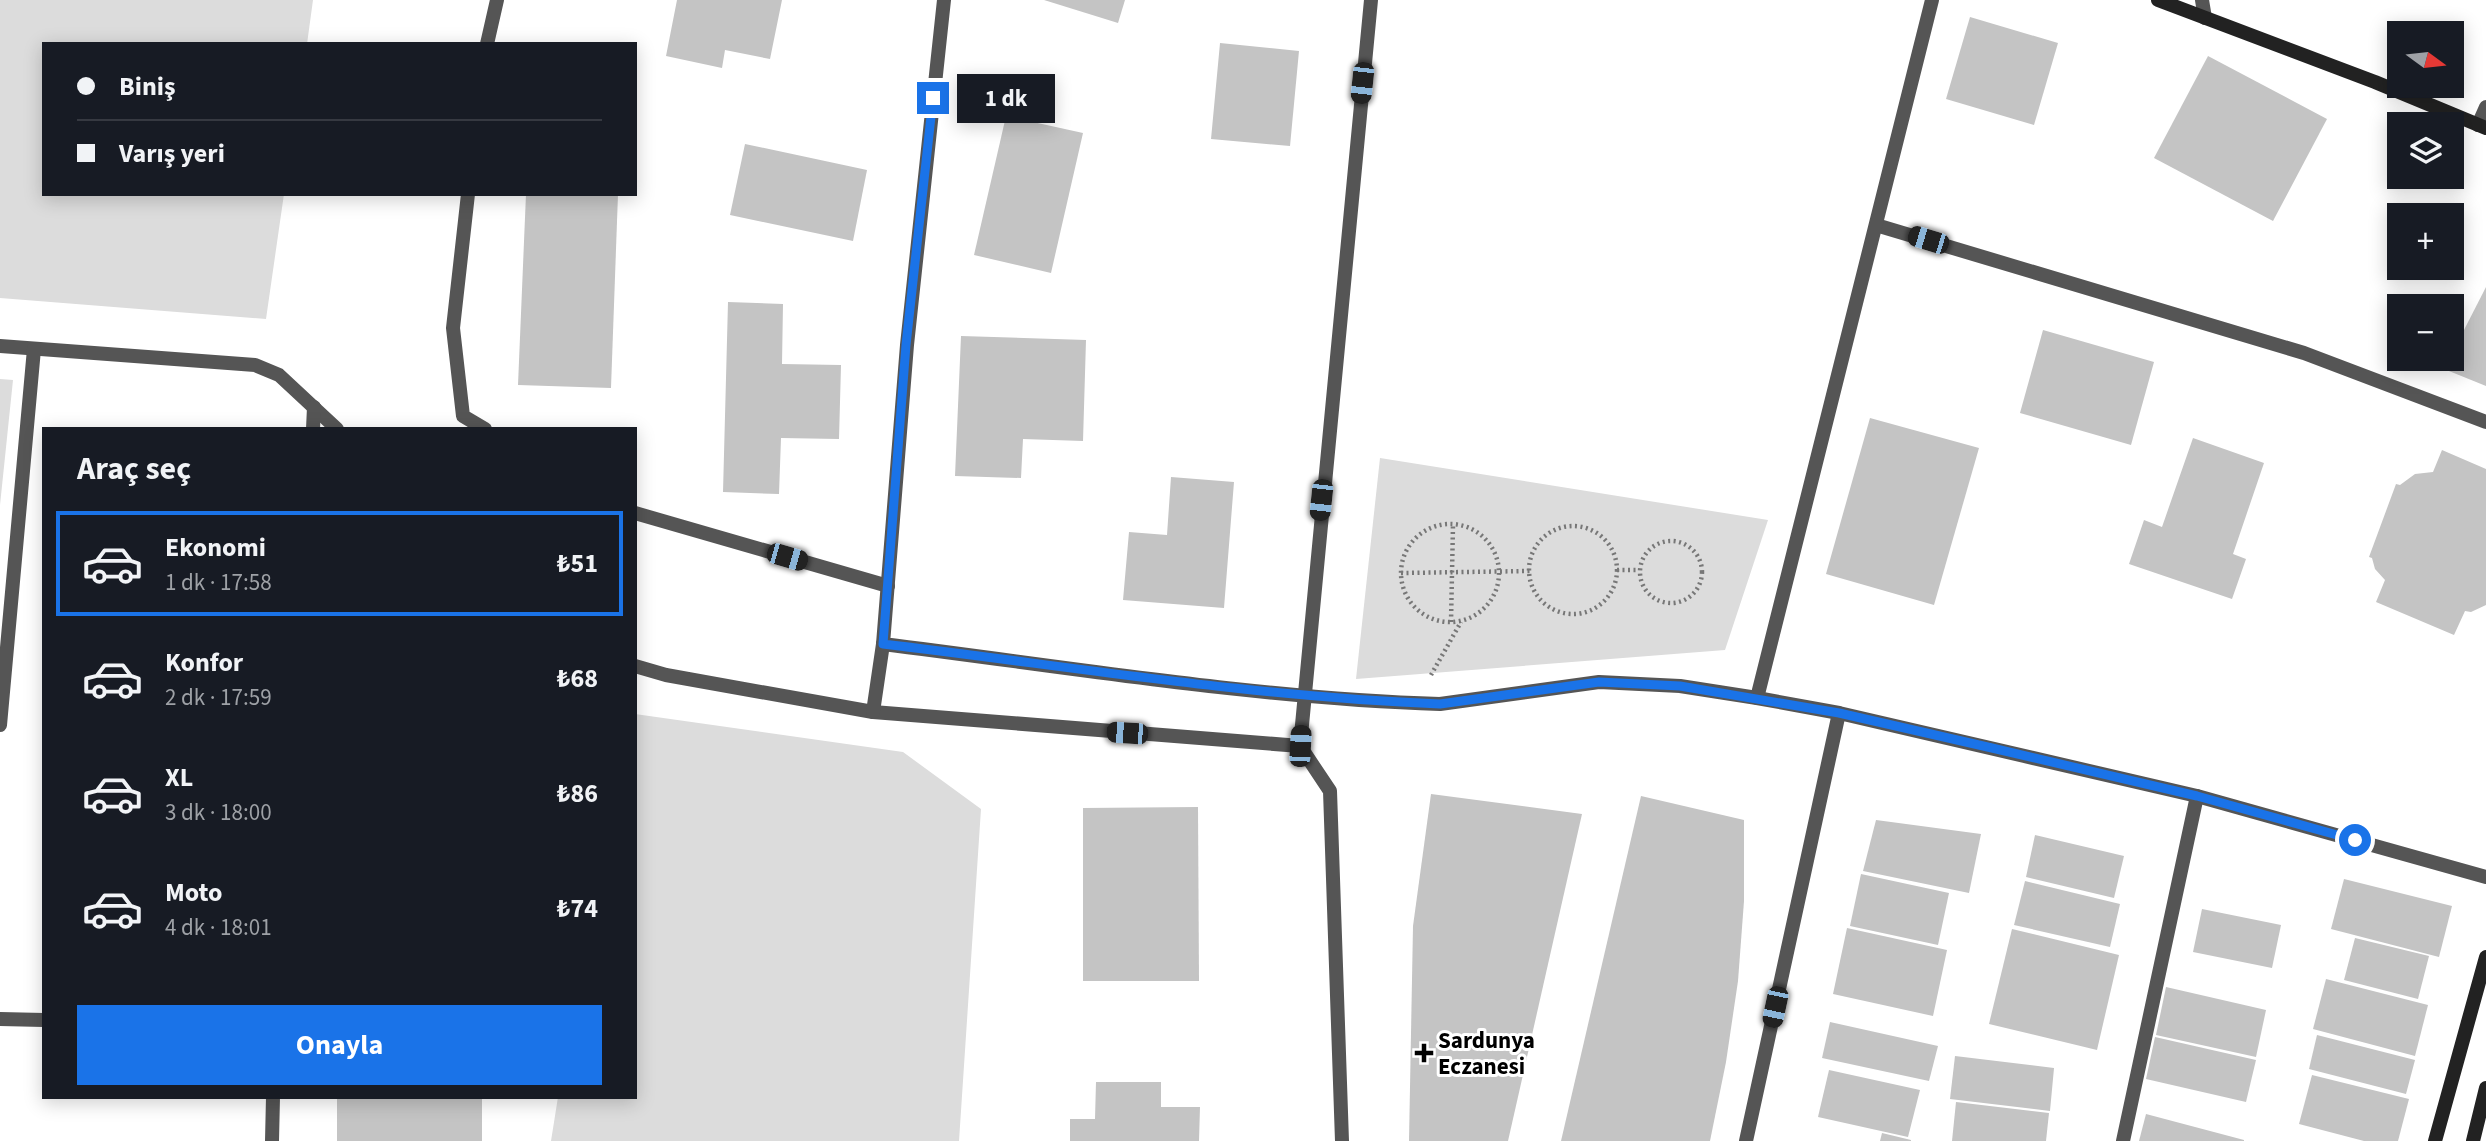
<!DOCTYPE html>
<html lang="tr">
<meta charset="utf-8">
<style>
:root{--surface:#171b24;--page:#242831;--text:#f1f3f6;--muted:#9ea1a6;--line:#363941;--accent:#1a73e8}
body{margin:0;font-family:"Source Sans 3",sans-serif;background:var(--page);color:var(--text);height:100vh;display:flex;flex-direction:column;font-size:26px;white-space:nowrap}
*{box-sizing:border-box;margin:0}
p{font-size:23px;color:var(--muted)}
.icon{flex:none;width:38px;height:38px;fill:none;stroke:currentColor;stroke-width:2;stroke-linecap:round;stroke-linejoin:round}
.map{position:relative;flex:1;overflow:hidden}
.sheet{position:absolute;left:42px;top:427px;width:595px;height:672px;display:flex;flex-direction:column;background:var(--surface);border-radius:0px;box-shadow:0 4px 18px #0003}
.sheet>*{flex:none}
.banner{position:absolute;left:42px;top:42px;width:595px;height:154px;border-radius:0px;box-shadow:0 4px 18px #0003;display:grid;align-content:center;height:154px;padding:0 35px;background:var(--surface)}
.needle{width:46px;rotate:105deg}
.tools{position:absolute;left:2387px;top:21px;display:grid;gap:14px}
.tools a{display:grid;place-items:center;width:77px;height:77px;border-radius:0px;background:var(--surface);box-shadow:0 4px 18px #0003;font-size:35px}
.end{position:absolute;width:32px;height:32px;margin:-16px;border:9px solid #1a73e8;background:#fff;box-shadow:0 0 0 4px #fff}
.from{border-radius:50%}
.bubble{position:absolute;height:49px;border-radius:0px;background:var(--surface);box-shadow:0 4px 18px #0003;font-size:23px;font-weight:700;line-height:49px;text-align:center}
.car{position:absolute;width:21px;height:42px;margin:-21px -10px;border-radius:9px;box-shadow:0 0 5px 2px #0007;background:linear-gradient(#222 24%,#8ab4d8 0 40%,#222 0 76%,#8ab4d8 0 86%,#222 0)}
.banner b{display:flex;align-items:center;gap:24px;height:66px;font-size:26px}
.banner b+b{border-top:2px solid var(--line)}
.banner i{width:18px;height:18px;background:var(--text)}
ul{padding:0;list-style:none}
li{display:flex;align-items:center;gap:21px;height:105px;margin:0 14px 10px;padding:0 21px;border:4px solid transparent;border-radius:0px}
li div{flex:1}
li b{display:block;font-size:26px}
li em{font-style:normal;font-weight:700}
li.on{border-color:var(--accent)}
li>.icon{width:63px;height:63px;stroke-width:1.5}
h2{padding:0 35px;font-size:32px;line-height:84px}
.button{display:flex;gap:14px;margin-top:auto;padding:14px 35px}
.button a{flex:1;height:80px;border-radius:0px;background:var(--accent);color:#fff;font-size:28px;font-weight:700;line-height:80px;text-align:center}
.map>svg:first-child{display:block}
</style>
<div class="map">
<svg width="2486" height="1141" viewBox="0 0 2486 1141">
<rect width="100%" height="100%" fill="#fff"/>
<g fill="#dcdcdc">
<path d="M0,0H313L307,44H44V194H284L266,319L0,298Z"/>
<path d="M0,379L13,380L0,505Z"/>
<path d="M1380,458L1768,520L1725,650L1356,679Z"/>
<path d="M635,714L903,752L981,809L959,1141H551L558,1097H635Z"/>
</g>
<g fill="#c4c4c4">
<path d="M677,0H782L770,59L725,50L722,68L666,56Z"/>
<path d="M1044,0H1125L1118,23Z"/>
<path d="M1970,17L2058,43L2034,125L1946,99Z"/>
<path d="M1220,43L1299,51L1290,146L1211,139Z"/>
<path d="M2208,56L2327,119L2273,221L2154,158Z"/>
<path d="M1006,116L1083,133L1051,273L974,255Z"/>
<path d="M745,144L867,170L853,241L730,215Z"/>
<path d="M526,194H618L611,388L518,385Z"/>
<path d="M2486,287V386L2444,369Z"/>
<path d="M728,302L783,304L782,364L841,365L839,439L781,438L779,494L723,492Z"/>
<path d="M2043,330L2154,362L2131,445L2020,413Z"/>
<path d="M961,336L1086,340L1083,441L1023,439L1021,478L955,476Z"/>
<path d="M1870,418L1979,448L1934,605L1826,574Z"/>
<path d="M2193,438L2264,463L2233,554L2246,559L2232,599L2129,564L2144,520L2162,527Z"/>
<path d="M2442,450L2486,469V605L2471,612L2465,611L2454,635L2376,602L2385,580L2375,569L2372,558L2369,557L2396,484L2400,485L2415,474L2433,472Z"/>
<path d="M1171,477L1234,482L1224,608L1123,600L1129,532L1167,535Z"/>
<path d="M1431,794L1582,814L1508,1141H1409L1413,926Z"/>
<path d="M1641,796L1744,820V901L1738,981L1726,1062L1710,1141H1561Z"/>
<path d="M1198,807L1199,981H1083V808Z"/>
<path d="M1876,820L1981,834L1969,893L1863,871Z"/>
<path d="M2035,835L2124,856L2114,898L2026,877Z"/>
<path d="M1861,874L1949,893L1938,945L1850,926Z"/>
<path d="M2344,879L2452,906L2439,957L2331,929Z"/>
<path d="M2025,881L2120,904L2110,947L2014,925Z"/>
<path d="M2202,909L2281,925L2272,968L2193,952Z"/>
<path d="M1847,928L1947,950L1933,1016L1833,994Z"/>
<path d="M2012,929L2119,955L2097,1050L1989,1024Z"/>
<path d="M2355,938L2429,956L2418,999L2344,980Z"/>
<path d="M2326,979L2428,1005L2415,1056L2313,1029Z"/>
<path d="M2166,987L2266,1010L2256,1057L2156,1035Z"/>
<path d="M1830,1022L1938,1046L1929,1081L1822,1058Z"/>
<path d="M2317,1035L2415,1060L2406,1094L2309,1069Z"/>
<path d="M2155,1037L2256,1060L2246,1102L2146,1079Z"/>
<path d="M1955,1056L2054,1068L2050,1111L1950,1099Z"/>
<path d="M1829,1070L1920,1090L1908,1137L1818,1117Z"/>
<path d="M2312,1075L2409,1099L2398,1141H2364L2299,1124Z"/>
<path d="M1096,1082H1161V1107H1200L1199,1141H1070V1119H1095Z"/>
<rect x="337" y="1097" width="145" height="44"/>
<path d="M1956,1102L2049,1113L2046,1141H1952Z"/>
<path d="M2146,1114L2244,1140V1141H2139Z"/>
<path d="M1882,1133L1911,1140V1141H1880Z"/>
</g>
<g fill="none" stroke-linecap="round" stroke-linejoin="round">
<g stroke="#777" stroke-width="4.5" stroke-dasharray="2 3.5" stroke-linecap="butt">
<circle cx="1450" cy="573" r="49"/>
<circle cx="1573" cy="570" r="44"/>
<circle cx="1671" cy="572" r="31"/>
<path d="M1617,570H1639"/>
<path d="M1401,573L1530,571"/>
<path d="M1451,622L1453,525"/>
<path d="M1431,675L1461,622"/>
</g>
<g stroke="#555" stroke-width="14">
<path d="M487,44L497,0"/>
<path d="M468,194L453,328L463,416L485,429"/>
<path d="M635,513L888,586"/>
</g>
<g stroke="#555" stroke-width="14">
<path d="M944,0L907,345L883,644C1068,667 1254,698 1440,704L1599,682L1680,686L1757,698L1839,713L2197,796L2486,877"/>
<path d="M2202,0L2205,18"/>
<path d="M2478,125L2486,107"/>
<path d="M1876,225L2304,353L2486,422"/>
<path d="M0,346L255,365L279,375L337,429"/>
<path d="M313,429L314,407"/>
<path d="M635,666L666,675L873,712L1300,746"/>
<path d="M1757,698L1932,0"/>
<path d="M873,712L883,644"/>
<path d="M0,725L34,349"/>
<path d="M0,1019L44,1020"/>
<path d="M272,1141L273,1097"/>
<path d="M1342,1141L1330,791L1300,746L1371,0"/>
<path d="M1746,1141L1839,713"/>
<path d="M2123,1141L2197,796"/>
</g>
<g stroke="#222" stroke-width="14">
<path d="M2158,0L2375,82L2486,128"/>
<path d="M2435,1141L2486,957"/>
<path d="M2473,1141L2486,1088"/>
</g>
</g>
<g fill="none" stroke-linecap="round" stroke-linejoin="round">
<path stroke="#1a73e8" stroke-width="9" d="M933,98L906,345L883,644C1068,666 1254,697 1440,704L1599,682L1680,686L1839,713L1992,748L2197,796L2355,840"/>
</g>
<path fill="#000" stroke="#fff" stroke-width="2.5" d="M1420.5 1042.5h7v7h7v7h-7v7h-7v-7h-7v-7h7z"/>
<g text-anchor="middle" stroke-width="6" stroke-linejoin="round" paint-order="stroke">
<g font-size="23" font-weight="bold" fill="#000" stroke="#fff" text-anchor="start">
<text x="1438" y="1048">Sardunya<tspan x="1438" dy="26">Eczanesi</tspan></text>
</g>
</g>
</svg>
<div class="tools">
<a><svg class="needle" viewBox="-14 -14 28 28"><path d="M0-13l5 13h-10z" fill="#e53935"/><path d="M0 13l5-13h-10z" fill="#9ea1a6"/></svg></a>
<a><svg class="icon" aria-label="layers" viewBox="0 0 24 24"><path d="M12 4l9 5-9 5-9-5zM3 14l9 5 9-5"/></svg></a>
<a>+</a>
<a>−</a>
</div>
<i class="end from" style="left:2355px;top:840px"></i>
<i class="end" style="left:933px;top:98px"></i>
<div class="bubble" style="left:957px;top:74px;width:98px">1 dk</div>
<i class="car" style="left:1362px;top:83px;rotate:186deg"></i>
<i class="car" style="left:1928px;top:240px;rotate:287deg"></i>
<i class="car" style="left:1321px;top:500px;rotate:186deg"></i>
<i class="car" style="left:787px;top:557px;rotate:106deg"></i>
<i class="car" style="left:1127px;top:733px;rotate:274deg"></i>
<i class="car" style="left:1300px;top:746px;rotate:3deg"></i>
<i class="car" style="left:1775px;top:1007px;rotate:192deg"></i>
<div class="banner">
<b><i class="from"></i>Biniş</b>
<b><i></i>Varış yeri</b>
</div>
<section class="sheet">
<h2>Araç seç</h2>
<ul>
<li class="on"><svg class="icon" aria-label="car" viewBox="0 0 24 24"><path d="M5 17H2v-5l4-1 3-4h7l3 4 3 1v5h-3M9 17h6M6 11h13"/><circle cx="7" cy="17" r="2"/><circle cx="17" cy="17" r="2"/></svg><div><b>Ekonomi</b><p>1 dk · 17:58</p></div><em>₺51</em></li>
<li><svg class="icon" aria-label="car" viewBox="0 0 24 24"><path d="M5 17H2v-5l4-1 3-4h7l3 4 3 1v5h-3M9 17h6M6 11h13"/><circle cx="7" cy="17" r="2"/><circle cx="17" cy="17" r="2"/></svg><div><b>Konfor</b><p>2 dk · 17:59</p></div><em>₺68</em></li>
<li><svg class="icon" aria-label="car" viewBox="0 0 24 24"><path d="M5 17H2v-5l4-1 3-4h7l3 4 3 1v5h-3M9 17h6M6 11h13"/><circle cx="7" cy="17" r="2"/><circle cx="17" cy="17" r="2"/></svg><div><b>XL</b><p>3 dk · 18:00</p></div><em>₺86</em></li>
<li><svg class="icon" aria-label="car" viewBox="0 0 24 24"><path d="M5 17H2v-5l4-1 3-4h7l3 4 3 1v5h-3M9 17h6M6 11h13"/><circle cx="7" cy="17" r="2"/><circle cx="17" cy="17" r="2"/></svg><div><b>Moto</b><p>4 dk · 18:01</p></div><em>₺74</em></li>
</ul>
<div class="button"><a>Onayla</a></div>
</section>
</div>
